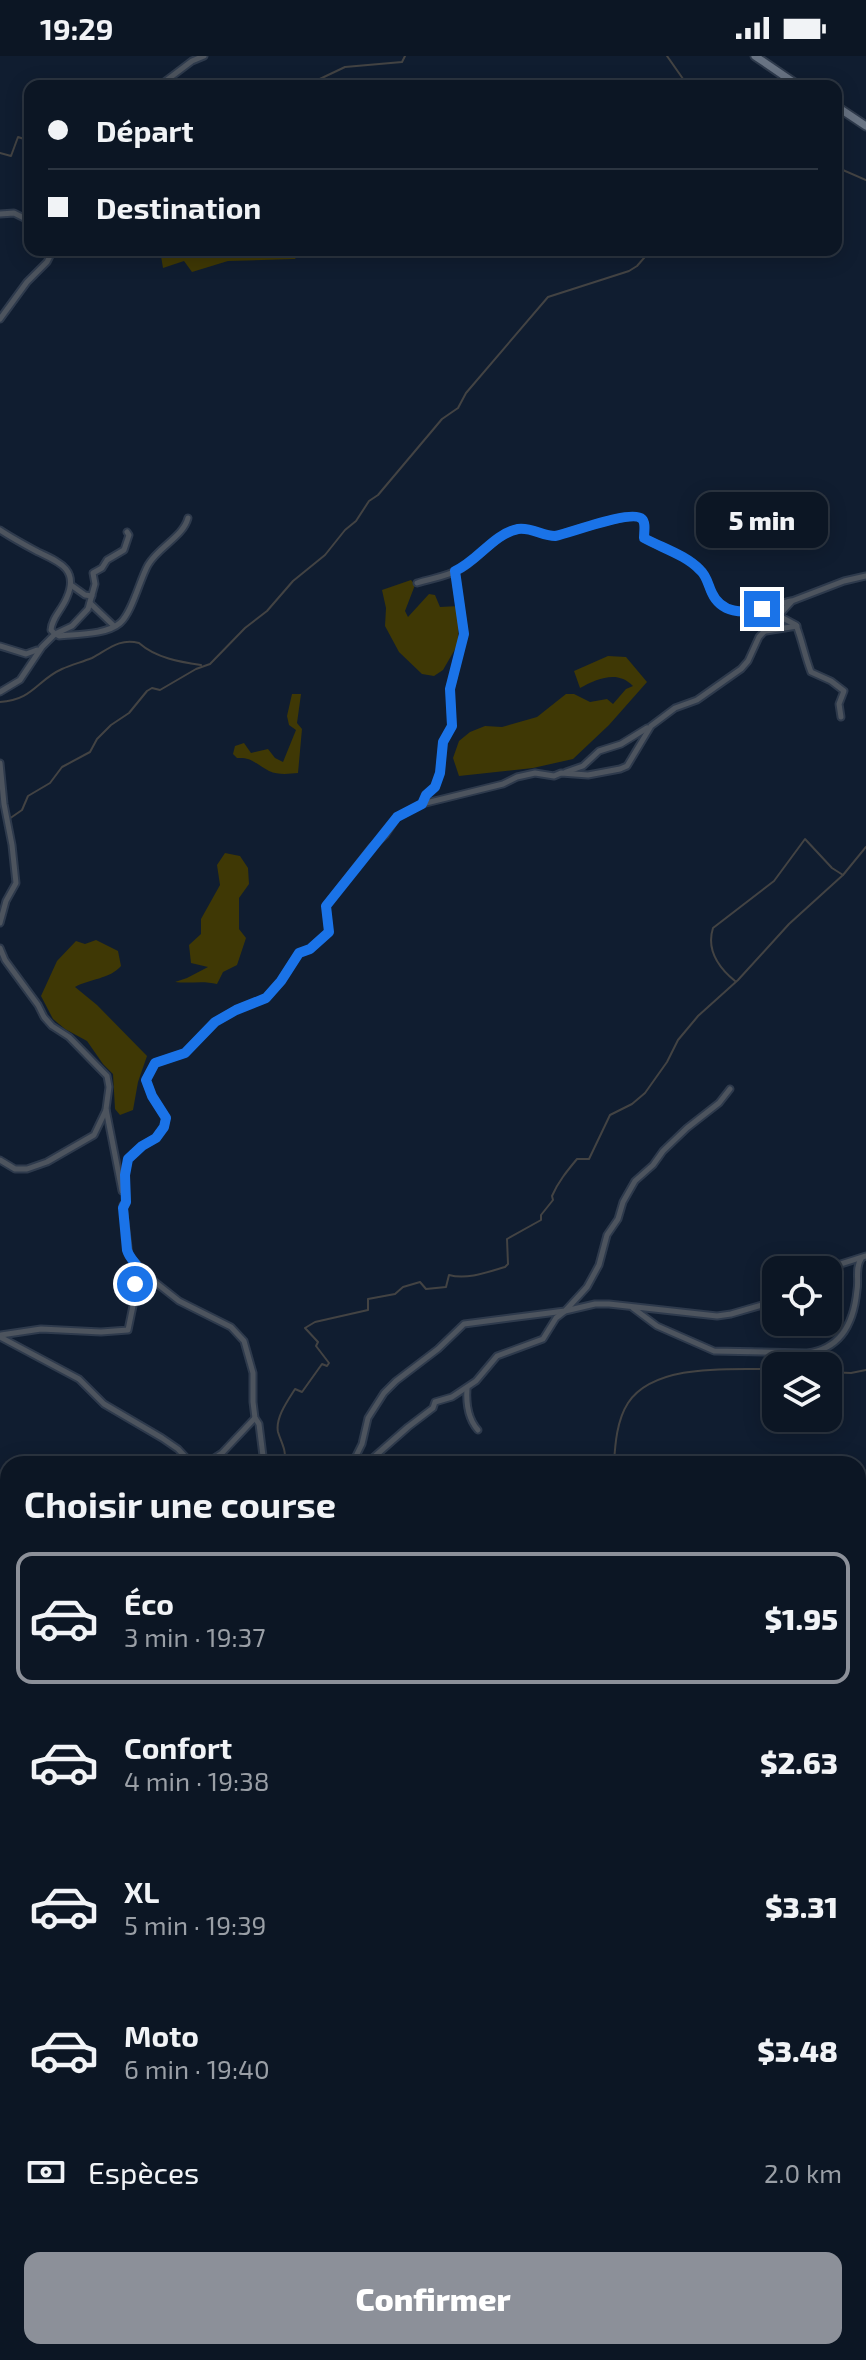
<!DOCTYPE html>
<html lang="fr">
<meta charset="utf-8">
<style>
:root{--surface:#0c1624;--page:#1a2331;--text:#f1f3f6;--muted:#9a9fa6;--line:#2c3541;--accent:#8c9099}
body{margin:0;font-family:"Exo 2",sans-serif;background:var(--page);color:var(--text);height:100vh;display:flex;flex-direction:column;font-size:30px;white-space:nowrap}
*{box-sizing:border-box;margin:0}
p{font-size:26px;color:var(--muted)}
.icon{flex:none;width:44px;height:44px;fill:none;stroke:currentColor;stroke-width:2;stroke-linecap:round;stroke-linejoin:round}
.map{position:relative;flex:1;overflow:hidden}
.details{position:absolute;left:0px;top:1400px;width:866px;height:904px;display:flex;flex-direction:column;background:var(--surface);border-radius:24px 24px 0 0;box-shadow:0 4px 20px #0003,0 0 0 2px var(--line)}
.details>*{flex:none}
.banner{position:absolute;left:24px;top:24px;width:818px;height:176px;border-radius:16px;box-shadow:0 4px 20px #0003,0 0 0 2px var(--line);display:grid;align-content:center;height:176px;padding:0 24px;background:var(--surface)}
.tools{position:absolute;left:762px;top:1200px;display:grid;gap:16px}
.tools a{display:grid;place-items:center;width:80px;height:80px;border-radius:16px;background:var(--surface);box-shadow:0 4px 20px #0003,0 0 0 2px var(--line);font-size:40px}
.end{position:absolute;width:36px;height:36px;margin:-18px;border:10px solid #1a73e8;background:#fff;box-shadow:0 0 0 4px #fff}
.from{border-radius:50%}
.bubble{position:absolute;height:56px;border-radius:16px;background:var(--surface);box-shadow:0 4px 20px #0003,0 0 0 2px var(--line);font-size:26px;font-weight:800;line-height:56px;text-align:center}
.banner b{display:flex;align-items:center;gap:28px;height:76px;font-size:30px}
.banner b+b{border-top:2px solid var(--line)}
.banner i{width:20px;height:20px;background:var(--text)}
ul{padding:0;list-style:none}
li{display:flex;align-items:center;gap:24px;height:132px;margin:0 16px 12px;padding:0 8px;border:4px solid transparent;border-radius:16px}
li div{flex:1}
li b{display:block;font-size:30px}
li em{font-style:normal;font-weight:800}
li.selected{border-color:var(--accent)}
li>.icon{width:72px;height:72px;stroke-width:1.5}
h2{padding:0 24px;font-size:36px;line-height:96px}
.pay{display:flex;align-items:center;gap:20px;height:88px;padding:0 24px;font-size:30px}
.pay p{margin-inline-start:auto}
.primary-button{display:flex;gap:16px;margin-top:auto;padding:16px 24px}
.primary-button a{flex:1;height:92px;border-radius:16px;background:var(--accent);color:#fff;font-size:32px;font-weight:800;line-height:92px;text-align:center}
.status{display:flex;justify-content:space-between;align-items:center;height:56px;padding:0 40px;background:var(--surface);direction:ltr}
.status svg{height:22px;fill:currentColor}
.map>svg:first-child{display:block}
</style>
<div class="status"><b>19:29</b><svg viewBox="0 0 49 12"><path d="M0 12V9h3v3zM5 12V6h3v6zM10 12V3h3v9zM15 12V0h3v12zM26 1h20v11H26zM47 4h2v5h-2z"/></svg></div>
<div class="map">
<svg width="866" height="2304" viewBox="0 0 866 2304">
<rect width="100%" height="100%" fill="#101d30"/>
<g fill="#3f3805">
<path d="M160,194H302L295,203L228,205L192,216L184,205L163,212Z"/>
<path d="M411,524L415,529L405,555L408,561L429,538L435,539L440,551L459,550L458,588L443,614L434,620L422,618L399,596L385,570L386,552L382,534Z"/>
<path d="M608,600L626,601L647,626L609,669L573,703L533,712L459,720L453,702L459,685L470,676L485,670L502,671L537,661L566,638H574L590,646L607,643L613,648L626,633L633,630C618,614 598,622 580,632L574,615Z"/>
<path d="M292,638H301L297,667L302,673L298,717C288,718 278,719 269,715C256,708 252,701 237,702L233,698L235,690L244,687L251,697L268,693L275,702L283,706L296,674L289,669L287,660Z"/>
<path d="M225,797L240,800L248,812L249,828L239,842V873L246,882L237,909L223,916L217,928C202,924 190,928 175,926L187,922L208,911L191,907L189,889L201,878V863L220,829L217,809Z"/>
<path d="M96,884L118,895L121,910C110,923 89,923 75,931L97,949L147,1000L138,1026L133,1054L120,1059L115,1053L113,1018L103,1008L87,985L65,973L53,963L41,940L57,905L76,885L85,888Z"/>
<path d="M858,2191L866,2198V2304H583L585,2296H858Z"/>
<path d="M262,2296H472L474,2304H269L261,2300Z"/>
</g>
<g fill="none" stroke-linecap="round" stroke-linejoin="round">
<g stroke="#434343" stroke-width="2">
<path d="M667,0L688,30"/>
<path d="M769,13L790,28"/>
<path d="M305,30L345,11L402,6L405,0"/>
<path d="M836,71L843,58"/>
<path d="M0,97L11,100L18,81L30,85"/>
<path d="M836,111L866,124"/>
<path d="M0,646C33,644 37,624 62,613C71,609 82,606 92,602C109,593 119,582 139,587C156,602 180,606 201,609"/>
<path d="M9,763L22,754L28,740L50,727L62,711L90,696L97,683L111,669L129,657L147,635L152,632L160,634L196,613L210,608L245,572L267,555L293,525L325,499L345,474L356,465L369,445L378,439L442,363L458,352L466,337L548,241L629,215L637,210L651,194"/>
<path d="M735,925C718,911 706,894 713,872L774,825L805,783L832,812L843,819"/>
<path d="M828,1316L851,1317L866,1314"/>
<path d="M284,1408C287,1394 282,1389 278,1376C275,1362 288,1344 295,1333L302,1336L322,1308L327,1310L329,1307L316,1290L318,1286L305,1272L315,1266L368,1254V1243L395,1238L403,1231L420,1226L426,1233L446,1231L449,1219C467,1224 488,1216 505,1211L508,1208L507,1183L541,1164V1159L553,1144L552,1140C558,1126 567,1115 577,1103H589L610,1059L632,1048L645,1037L667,1006L678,984L698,960L738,924L789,868L843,819L866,791"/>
<path d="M614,1408C615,1388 617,1364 628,1347C655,1306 734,1314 776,1313"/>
<path d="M0,1530L8,1525"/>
<path d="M858,2163L866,2162"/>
<path d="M625,2304L628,2296"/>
</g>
<defs>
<g id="street">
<path d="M159,30L192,5L204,0"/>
<path d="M0,158L14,157L30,165"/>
<path d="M53,194H75"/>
<path d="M0,263L27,226L47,206L53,194"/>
<path d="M0,474C12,482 25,489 38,496C59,506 79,513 67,541C62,554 52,561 51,574L55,578"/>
<path d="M417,527C432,522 446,521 460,513C480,502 495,478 518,473C531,471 542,480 555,480C570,477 632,453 642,463C646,467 644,476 644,482C662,492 685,499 700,513C708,521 708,532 714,541C733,567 766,551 791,545"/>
<path d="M71,529L85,539L92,540"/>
<path d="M90,547L114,570"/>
<path d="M779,560L796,569C802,584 805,601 811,616L831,625L844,635L839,648L841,661"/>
<path d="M766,575L797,570"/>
<path d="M56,578L59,580C77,578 106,579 120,567C132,557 140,523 148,509C158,491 183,481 188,462"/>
<path d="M0,590L26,598L37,594"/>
<path d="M0,636L20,624L42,591L55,578L72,570L88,553L95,528L93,517L102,512L107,504L124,494L129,479L127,476"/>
<path d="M0,707L4,748L12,789L16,827L6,845L0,867"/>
<path d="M566,716L583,710L599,695L621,688L647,672"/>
<path d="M423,746L426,739L435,731L440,717L443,686L452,670L450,633L464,578L455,515"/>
<path d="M0,892L5,904L38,949L44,961L52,970L69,981L107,1020L109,1031L106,1053L122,1135"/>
<path d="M0,1104L15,1113H27L47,1106L94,1079L106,1054"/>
<path d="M123,1149L129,1200L155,1226L179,1245L231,1271L244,1285L253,1317V1346L255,1362L259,1368L264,1408"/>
<path d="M123,1152L126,1146L125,1119L128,1103L142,1090L156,1082L164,1071L166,1062L152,1040L146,1024L155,1007L185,997L215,966L236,954L266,942L281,925L299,897L310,893L329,876L326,850L372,791L385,779L397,761L422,748L503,728L517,721L535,717L554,720L561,717L588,719L620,713L627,710L651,670L675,652L697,644L741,613L748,605L759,581L792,545L844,525L866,520"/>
<path d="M822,1214L866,1200"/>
<path d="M633,1252L657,1270L714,1295L807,1297C841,1293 854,1266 857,1234C859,1224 855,1212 861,1203"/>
<path d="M1,1279L41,1273L101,1276L128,1274L134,1245V1230L141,1222L140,1212"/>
<path d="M0,1281L79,1323L104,1348L162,1382L178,1393L192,1408"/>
<path d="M467,1332C466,1347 468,1363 478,1374"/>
<path d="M205,1408L222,1397L255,1362"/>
<path d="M347,1408L356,1400L362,1388L368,1362L384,1337L396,1325L438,1293L464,1268L565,1255L587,1231L599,1209L607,1179L618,1163L623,1146L635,1125L653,1109L663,1095L687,1072L719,1047L730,1033"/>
<path d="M366,1408L408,1371L433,1352L435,1346L452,1341L476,1325L497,1300L543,1283L556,1262L565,1255L595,1248H609L717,1260L731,1258L776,1245"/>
<path d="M0,1685L8,1680"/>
<path d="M0,1759L8,1764"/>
<path d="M858,1914L866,1880"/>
<path d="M858,1981L866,1984"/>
<path d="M858,2083L866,2084"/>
<path d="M0,2137H8"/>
</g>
<g id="secondary">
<path d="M755,0L799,30"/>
<path d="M836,50L866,70"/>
</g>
</defs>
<use href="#street" stroke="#2e3a4c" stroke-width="9"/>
<use href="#secondary" stroke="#2e3a4c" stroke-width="11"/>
<use href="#street" stroke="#4d545e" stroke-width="5"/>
<use href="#secondary" stroke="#687383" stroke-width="7"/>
</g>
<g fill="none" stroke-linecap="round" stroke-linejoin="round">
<path stroke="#1a73e8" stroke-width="10" d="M135,1228L142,1220C139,1209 130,1204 127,1194L123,1152L126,1146L125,1119L128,1103L142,1090L156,1082L164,1071L166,1062L152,1040L146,1024L155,1007L185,997L215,966L236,954L266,942L281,925L299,897L310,893L329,876L326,850L397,761L422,748L426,739L435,731L440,717L443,686L452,670L450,633L464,578L455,515C478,505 493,478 518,473C531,471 543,480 555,480C571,477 632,453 642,463C646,467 644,476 644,482C662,492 686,499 700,514C707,520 708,529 712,537C721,557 743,558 762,553"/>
</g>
</svg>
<div class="tools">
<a><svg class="icon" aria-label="locate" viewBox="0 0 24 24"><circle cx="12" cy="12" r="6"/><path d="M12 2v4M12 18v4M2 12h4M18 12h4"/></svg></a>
<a><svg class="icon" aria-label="layers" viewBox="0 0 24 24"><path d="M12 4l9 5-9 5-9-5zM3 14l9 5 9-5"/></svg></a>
</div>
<i class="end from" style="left:135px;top:1228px"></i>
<i class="end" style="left:762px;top:553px"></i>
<div class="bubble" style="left:696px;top:436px;width:132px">5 min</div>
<div class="banner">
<b><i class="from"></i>Départ</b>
<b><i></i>Destination</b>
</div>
<section class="details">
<h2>Choisir une course</h2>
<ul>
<li class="selected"><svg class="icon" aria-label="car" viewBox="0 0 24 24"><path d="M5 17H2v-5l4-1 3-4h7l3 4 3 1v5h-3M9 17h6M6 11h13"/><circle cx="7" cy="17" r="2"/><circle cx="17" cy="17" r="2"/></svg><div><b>Éco</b><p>3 min · 19:37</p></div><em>$1.95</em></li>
<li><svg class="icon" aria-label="car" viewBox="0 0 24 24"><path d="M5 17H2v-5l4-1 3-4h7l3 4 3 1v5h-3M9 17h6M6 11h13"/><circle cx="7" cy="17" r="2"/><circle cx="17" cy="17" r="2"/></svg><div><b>Confort</b><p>4 min · 19:38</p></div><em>$2.63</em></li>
<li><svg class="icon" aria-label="car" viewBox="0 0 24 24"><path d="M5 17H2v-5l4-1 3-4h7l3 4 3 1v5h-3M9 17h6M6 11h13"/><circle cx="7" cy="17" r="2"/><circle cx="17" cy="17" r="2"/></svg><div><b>XL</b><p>5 min · 19:39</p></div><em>$3.31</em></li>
<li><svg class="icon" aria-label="car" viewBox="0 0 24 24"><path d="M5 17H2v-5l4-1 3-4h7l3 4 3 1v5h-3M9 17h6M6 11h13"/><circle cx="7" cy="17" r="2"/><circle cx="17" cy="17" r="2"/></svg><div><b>Moto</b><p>6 min · 19:40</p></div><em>$3.48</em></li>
</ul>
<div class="pay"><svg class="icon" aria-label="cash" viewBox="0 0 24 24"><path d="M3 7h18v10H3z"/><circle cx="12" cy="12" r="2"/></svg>Espèces<p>2.0 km</p></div>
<div class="primary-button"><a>Confirmer</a></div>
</section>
</div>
